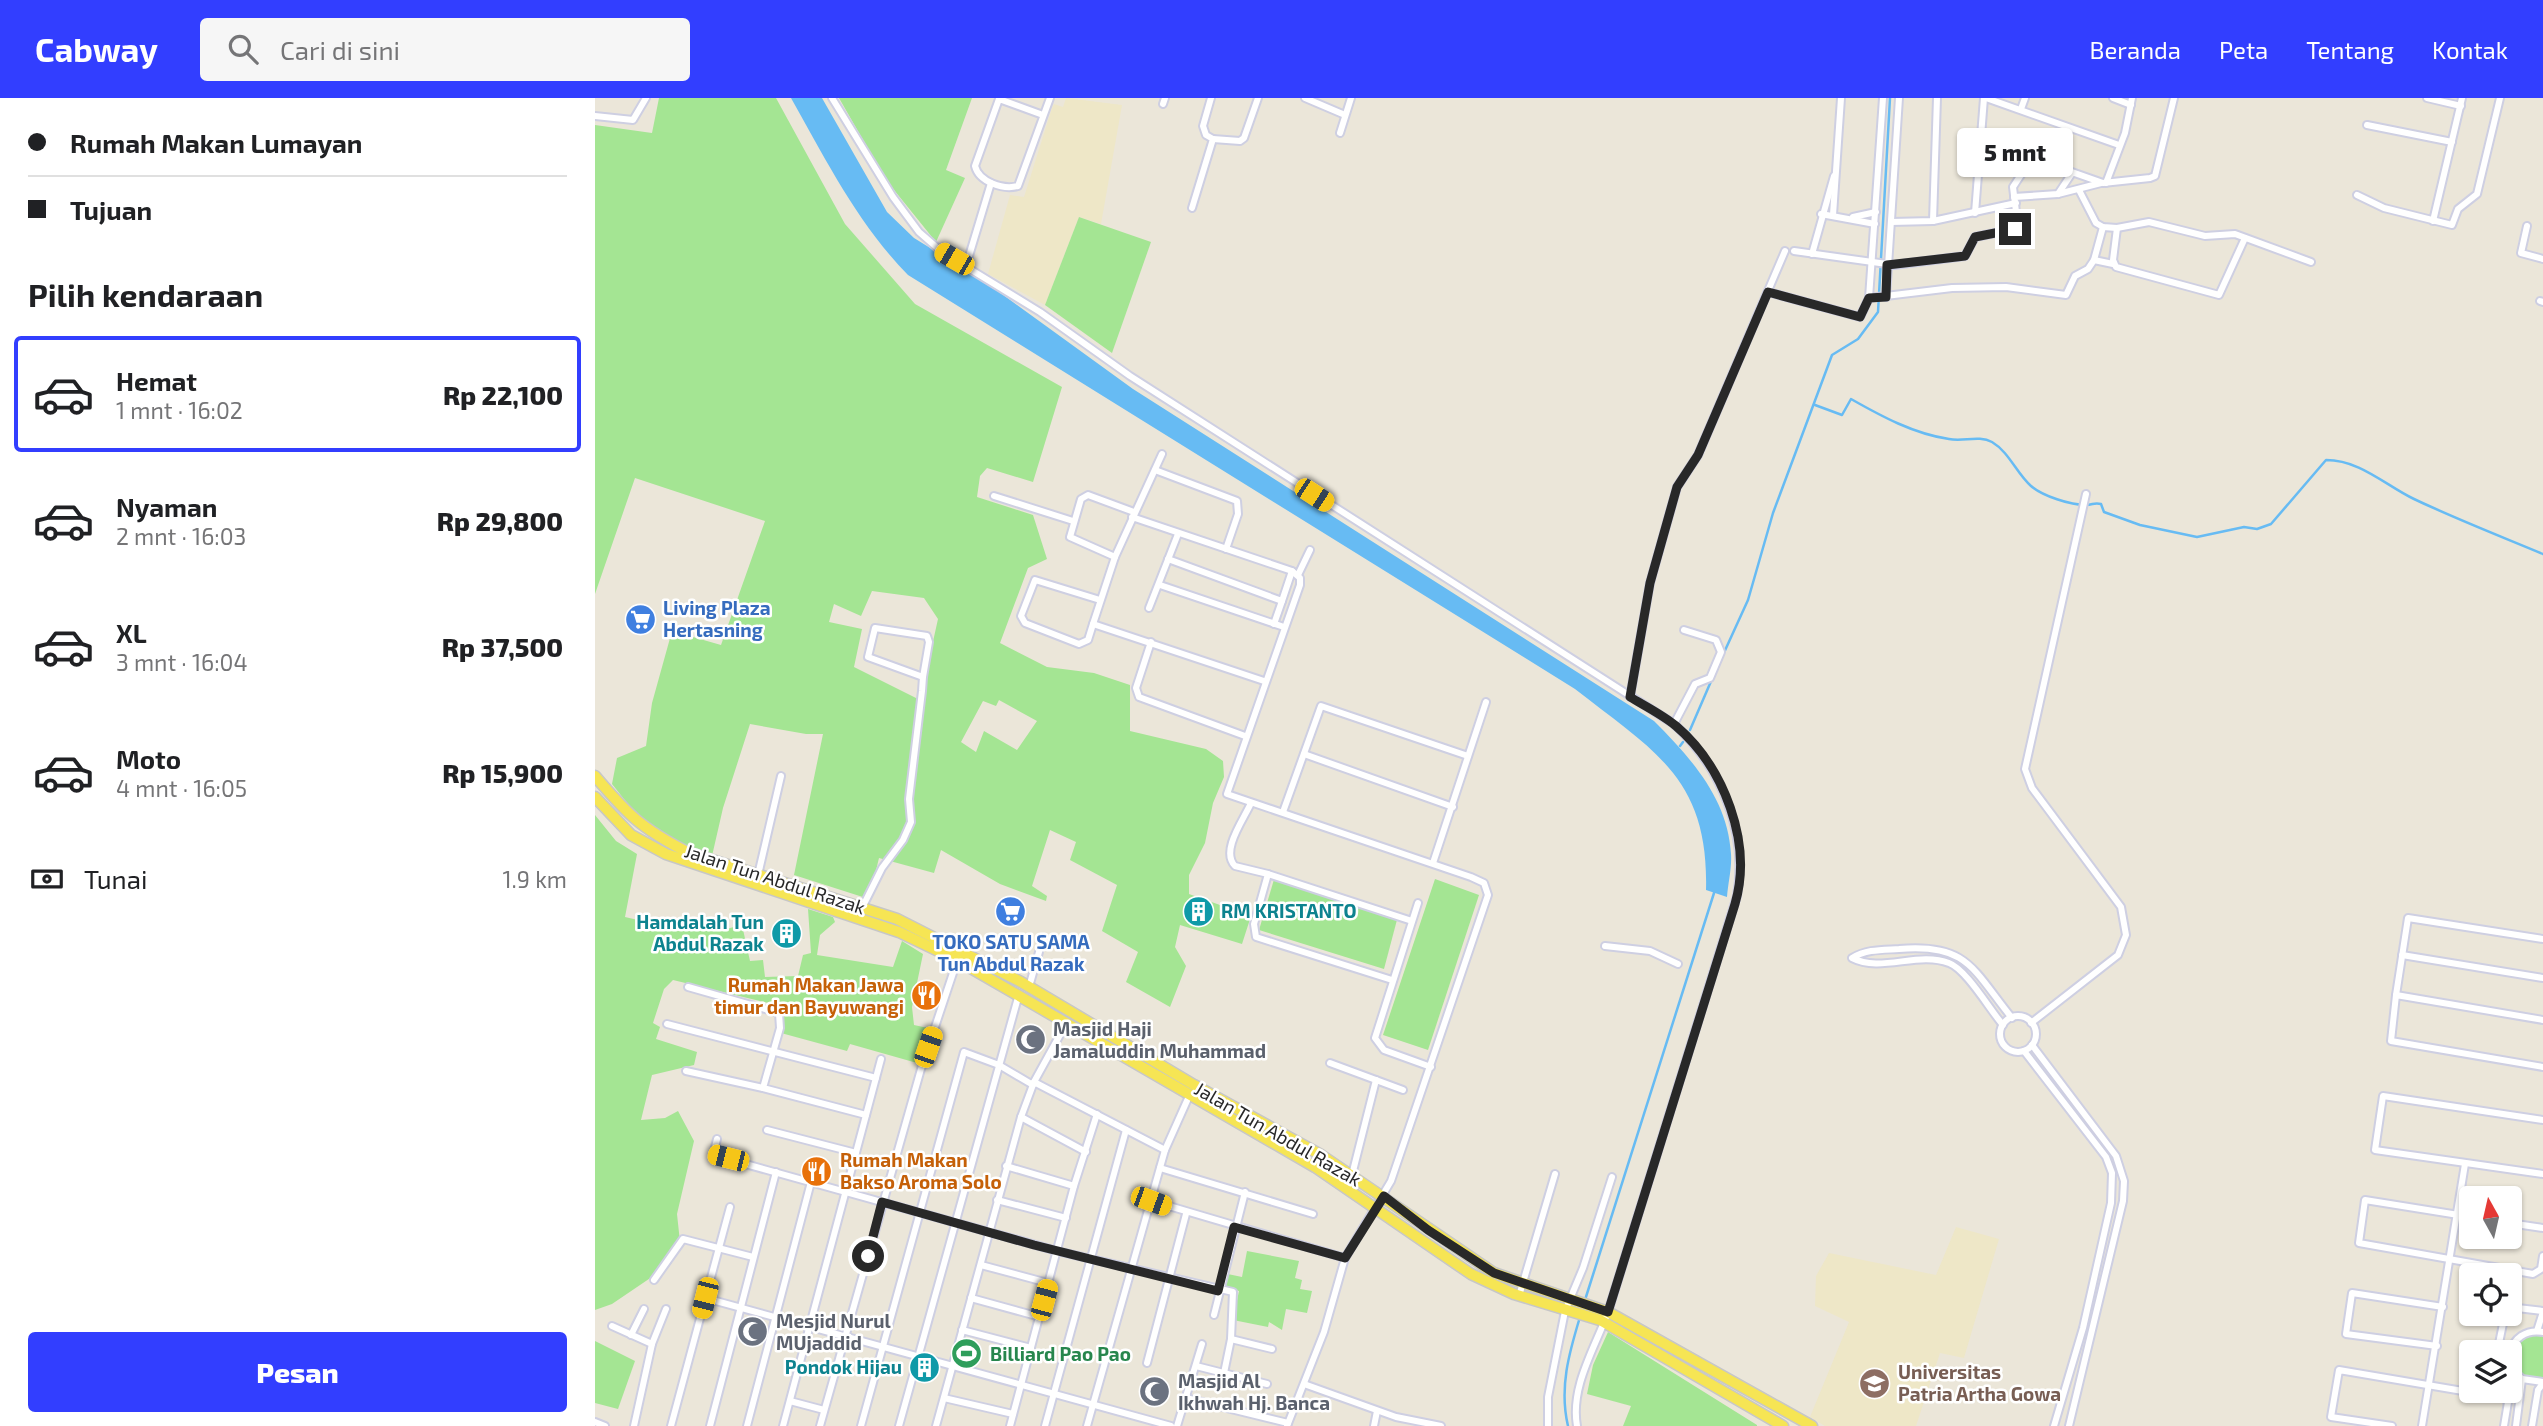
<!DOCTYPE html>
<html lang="id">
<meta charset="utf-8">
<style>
:root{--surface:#fff;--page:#f6f6f6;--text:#202124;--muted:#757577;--line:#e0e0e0;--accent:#323eff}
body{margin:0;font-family:"Exo 2",sans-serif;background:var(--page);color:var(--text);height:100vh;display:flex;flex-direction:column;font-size:26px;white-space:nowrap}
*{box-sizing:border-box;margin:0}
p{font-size:23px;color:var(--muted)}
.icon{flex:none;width:38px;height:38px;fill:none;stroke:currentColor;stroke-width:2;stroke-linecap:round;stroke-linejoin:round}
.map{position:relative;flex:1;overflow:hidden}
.sheet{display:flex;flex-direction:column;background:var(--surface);width:595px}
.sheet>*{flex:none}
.guide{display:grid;align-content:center;height:154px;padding:0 28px;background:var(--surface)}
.needle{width:46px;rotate:352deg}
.controls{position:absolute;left:1864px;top:1088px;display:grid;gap:14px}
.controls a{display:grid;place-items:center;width:63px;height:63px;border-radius:7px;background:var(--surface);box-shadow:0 2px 5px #0004;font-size:35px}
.end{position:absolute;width:32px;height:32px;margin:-16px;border:9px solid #282828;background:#fff;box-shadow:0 0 0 4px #fff}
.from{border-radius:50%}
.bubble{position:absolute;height:49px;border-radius:7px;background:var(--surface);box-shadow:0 2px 5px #0004;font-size:23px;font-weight:800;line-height:49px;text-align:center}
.car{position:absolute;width:21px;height:42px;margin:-21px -10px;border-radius:9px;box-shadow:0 0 5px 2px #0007;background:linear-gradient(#f5c518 24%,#345 0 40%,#f5c518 0 76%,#345 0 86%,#f5c518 0)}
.guide b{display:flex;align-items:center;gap:24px;height:66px;font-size:26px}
.guide b+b{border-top:2px solid var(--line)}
.guide i{width:18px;height:18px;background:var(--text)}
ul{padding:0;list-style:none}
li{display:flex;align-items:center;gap:21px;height:116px;margin:0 14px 10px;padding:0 14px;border:4px solid transparent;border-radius:7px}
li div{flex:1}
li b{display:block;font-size:26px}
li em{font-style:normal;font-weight:800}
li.on{border-color:var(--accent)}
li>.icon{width:63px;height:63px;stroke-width:1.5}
h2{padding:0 28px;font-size:32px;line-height:84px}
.pay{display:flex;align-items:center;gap:18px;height:77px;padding:0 28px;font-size:26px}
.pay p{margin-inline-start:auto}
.cta{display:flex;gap:14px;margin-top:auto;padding:14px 28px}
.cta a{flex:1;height:80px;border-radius:7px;background:var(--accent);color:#fff;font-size:28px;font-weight:800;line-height:80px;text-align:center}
header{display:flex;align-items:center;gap:42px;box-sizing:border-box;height:98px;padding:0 35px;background:var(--accent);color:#fff}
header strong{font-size:33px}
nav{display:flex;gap:38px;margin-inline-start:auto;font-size:24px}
.search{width:490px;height:63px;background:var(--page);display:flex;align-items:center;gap:18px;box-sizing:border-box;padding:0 24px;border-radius:7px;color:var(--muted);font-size:26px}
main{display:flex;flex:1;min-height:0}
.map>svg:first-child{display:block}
</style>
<header>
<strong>Cabway</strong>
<div class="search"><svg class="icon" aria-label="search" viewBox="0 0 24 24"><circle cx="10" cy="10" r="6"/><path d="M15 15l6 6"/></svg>Cari di sini</div>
<nav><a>Beranda</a><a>Peta</a><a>Tentang</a><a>Kontak</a></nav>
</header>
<main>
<section class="sheet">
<div class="guide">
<b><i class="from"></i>Rumah Makan Lumayan</b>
<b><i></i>Tujuan</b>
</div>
<h2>Pilih kendaraan</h2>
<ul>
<li class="on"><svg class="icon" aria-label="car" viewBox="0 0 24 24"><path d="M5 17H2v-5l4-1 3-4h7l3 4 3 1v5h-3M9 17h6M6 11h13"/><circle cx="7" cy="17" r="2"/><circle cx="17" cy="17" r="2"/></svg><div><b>Hemat</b><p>1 mnt · 16:02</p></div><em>Rp 22,100</em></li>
<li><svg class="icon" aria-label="car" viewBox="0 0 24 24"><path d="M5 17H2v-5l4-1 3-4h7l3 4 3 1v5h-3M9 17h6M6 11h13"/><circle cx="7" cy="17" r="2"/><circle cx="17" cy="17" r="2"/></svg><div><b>Nyaman</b><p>2 mnt · 16:03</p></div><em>Rp 29,800</em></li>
<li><svg class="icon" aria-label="car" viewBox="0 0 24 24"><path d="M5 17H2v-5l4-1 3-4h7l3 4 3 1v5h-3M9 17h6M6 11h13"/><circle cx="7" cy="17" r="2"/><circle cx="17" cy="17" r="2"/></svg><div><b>XL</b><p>3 mnt · 16:04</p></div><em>Rp 37,500</em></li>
<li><svg class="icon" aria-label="car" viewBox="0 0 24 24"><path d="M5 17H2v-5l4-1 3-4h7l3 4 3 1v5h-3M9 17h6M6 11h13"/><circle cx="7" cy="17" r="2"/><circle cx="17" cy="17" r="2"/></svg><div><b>Moto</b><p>4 mnt · 16:05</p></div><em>Rp 15,900</em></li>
</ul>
<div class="pay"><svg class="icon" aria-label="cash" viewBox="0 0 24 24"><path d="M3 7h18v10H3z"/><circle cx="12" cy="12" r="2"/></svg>Tunai<p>1.9 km</p></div>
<div class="cta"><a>Pesan</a></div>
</section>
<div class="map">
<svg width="1948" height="1328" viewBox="0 0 1948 1328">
<rect width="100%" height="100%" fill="#ebe6d9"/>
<g fill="#eee7c7">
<path d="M471,0L527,7L506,126L484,119L450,207L393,176L415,97L429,99L457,10L459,6L468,9Z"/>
<path d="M1361,1129L1404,1141L1369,1260L1345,1255L1321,1328H1230L1215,1319L1254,1224L1220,1208L1221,1178L1234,1155L1341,1177Z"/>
</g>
<g fill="#a4e593" fill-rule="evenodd">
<path d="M64,0H181L250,126L320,206L467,289L438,384L392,370L385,378L382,399L438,417L452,461L433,470L405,545L452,569L499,575L535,587V633L611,651L628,663L629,679L618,705L610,745L594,777V796L656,818L647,846L585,827L580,849L591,868L575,909L531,884L543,854L507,833L522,787L475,762L481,744L455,732L437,788L452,798L451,803L405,786L346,752L339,775L284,760L274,801L199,777L228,636H211L155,626L128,710L117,758C65,739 51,730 17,686L22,660L51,648L57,605L77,533L126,547L170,423L40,380L0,496V27L57,35ZM277,493L329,500L343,521L325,602L259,569L267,531L234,524L239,506L266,518ZM404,602L442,623L422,652L389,633L381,654L366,644L388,603L401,608Z"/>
<path d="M244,0H377L351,72L370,80L341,144L291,82Z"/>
<path d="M484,119L556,144L517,255L450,207Z"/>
<path d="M0,717L21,743L42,756L30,819L73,829L79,824L107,830L112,825L131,831L147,827L155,863L168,862L170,879L203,878L208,857L216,855L213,811L238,819L240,824L225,837L222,857L298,869L307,843L328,856L317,909L319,927L333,930L322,965L255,946L252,953L186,935L189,918L182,907L78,882L69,891L58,925L65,929L61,941L102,954L99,967L57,977L46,1022L70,1020L83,1013L99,1043L82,1116L85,1144L76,1166L17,1206L0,1212Z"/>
<path d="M680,778L803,818L789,871L664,832Z"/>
<path d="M840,781L884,797L833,952L788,937Z"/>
<path d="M652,1153L704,1163L700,1180L707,1182L705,1191L717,1193L712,1215L691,1211L687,1232L674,1224L673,1229L638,1222L644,1193L625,1189L628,1175L647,1179Z"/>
<path d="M1013,1234L1162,1327V1328H1028L1036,1308L992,1296L998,1267Z"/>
<path d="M1940,1235L1948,1237V1281L1927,1279C1911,1259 1916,1242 1940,1235Z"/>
<path d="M0,1243L40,1263L23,1311L0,1305Z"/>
</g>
<path fill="#67bbf3" d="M196,0H227L292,114L319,140L389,183L538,291L1059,623C1096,660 1133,701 1136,756C1137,770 1133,785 1132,799L1111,792C1114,680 1059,653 980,591L313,177C263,126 231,62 196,0Z"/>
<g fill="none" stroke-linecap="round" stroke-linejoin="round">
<g stroke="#67bbf3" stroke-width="2.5">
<path d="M1220,307L1247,317L1256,301C1286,318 1319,336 1354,341C1368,344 1384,337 1397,344C1414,354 1422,376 1436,388C1448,398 1475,407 1491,407C1498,407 1499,404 1506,406L1509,414L1545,427L1602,439L1649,429L1662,431L1676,426L1731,362C1765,362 1790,387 1819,401C1861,421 1905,438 1948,456"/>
<path d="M1127,559L1153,502L1178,415L1237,257L1263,241L1283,214L1295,0"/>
<path d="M1095,632L1117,581"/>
<path d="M1085,648L1088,644"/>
<path d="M990,1202L1119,795"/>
<path d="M973,1328C964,1290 974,1255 985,1219"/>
</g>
<defs>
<g id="street">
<path d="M237,0L298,99L324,134L347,154L445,214L535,278L1079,626C1126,669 1153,734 1142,798L1013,1214C1000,1250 975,1289 982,1328"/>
<path d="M710,0L750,17"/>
<path d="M1391,0L1524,47"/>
<path d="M1518,0L1536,7"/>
<path d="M1832,0L1866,8"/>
<path d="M568,6L570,0"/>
<path d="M1426,11L1430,0"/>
<path d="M448,17L404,1L380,68C384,84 408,92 423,88L455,0"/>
<path d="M0,18L38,22L51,0"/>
<path d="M1772,27L1857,44"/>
<path d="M745,35L756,0"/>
<path d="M618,41L645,43L649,40L663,0"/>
<path d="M1386,42L1508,85L1555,80L1560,78L1579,0"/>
<path d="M1511,85L1530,35L1537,0"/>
<path d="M1484,92L1501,125L1508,129L1522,130L1554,124L1610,138L1640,136L1716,164"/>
<path d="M1463,96L1477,75"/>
<path d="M1762,97L1789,110L1857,127L1863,111L1882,96L1905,0"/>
<path d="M1419,99L1463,96L1506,85"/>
<path d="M597,110L618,41L611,37L608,28L616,0"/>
<path d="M1380,115L1389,0"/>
<path d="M1226,116L1280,126"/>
<path d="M1238,117L1246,0"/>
<path d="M1258,119L1281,114"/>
<path d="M1338,123L1342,0"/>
<path d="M1838,123L1867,0"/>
<path d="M1296,124L1338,123L1421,105"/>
<path d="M1932,128L1926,155L1948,161"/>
<path d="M1522,130L1518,162L1521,169L1624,197L1650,140"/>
<path d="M1199,153L1299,167L1370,158L1380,139L1420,131L1422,122L1418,89L1437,60"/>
<path d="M1217,156L1239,78"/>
<path d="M1499,162L1518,166"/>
<path d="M371,168L396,85"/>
<path d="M1173,194L1265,219L1274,200L1357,190L1411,189L1471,197L1480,178L1493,171L1499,162L1508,129"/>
<path d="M1291,199L1304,0"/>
<path d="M1274,200L1288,0"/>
<path d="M1945,203L1948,204"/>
<path d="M567,356L520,459L498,526L669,583"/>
<path d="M560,372L642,403L643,416L631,451"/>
<path d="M399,398L478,423"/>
<path d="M537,419L697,473L705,480V487L632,696L876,779L889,785L893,797L796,1083L750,1160L729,1234L692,1328"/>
<path d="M520,459L475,439L486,401L493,397L539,414"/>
<path d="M573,461L687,503L697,473"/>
<path d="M703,477L715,452"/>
<path d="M565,487L689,529"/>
<path d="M554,510L583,436"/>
<path d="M498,526L493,542L484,546L430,525L426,518L440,482L505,502"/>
<path d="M679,526L687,503"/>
<path d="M556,544L541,590L544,599L650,638"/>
<path d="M1035,599L1055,485L1082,389L1103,357L1190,153"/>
<path d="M1079,626L1100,586L1115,580L1126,554L1121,542L1089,532"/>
<path d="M709,656L858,709"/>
<path d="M656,705C649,721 625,753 640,768L673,776L817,823"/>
<path d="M688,714L726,608L873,658"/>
<path d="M838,765L891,604"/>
<path d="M673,776L659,826L661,839L797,882"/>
<path d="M163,777L186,678"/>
<path d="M823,805L780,940L789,952L836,969"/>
<path d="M267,810L287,770L308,742L316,724L314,701L327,593L328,579L273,559L280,530L332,538L334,544L328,579"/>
<path d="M1010,848L1055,853L1083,866"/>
<path d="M1807,857L1948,880"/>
<path d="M93,889L184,915L185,930L168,990L271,1017"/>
<path d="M434,889L444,854"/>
<path d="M1801,897L1813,820L1948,841"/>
<circle cx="1423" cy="936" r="18"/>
<path d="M1948,922L1801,897L1796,943L1948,969"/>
<path d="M1436,925L1523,857L1531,837L1526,809L1437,690L1430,671L1491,396"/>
<path d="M72,926L281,980"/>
<path d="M1408,927C1395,912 1371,871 1354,865C1323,853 1286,875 1257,860C1272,851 1287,852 1304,851C1373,845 1378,872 1417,920"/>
<path d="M1437,947L1521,1058L1529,1083L1528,1103L1474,1328"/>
<path d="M1429,953L1511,1059L1517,1075L1516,1105L1488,1230L1459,1328"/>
<path d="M735,965L808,992"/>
<path d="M91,973L168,990"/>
<path d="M439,984L570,1052"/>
<path d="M426,1019L491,1054"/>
<path d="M1948,1022L1788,998L1780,1052L1948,1076"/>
<path d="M172,1032L261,1055"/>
<path d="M122,1041L118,1057L462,1153L638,1194L636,1241L629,1275"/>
<path d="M411,1068L479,1088"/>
<path d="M565,1070L718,1116"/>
<path d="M757,1077L781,982"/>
<path d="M402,1102L471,1120"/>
<path d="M557,1103L750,1160"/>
<path d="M1876,1119L1770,1102L1764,1145L1938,1176L1946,1171L1948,1158"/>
<path d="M1914,1125L1948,1130"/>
<path d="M386,1167L453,1185"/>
<path d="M59,1182L88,1141L158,1159"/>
<path d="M924,1198L960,1076"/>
<path d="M110,1200L576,1328"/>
<path d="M376,1200L445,1219"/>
<path d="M1914,1209L1948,1213"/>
<path d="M619,1217L650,1094"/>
<path d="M17,1228L57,1246"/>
<path d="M367,1232L436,1250"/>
<path d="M1942,1233L1948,1214"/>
<path d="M36,1237L49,1211"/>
<path d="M636,1241L677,1251"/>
<path d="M1842,1248L1751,1236L1757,1195L1848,1209"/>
<path d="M1902,1255L1910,1216"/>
<path d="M1914,1257C1918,1240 1931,1231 1948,1234"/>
<path d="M1914,1262L1917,1271L1927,1281L1948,1284"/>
<path d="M552,1265L591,1116"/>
<path d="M601,1268L672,1286"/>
<path d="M709,1286L801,1319L846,1328"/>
<path d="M349,1300L418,1316"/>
<path d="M591,1300L693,1325"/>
<path d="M195,1303L229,1312"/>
<path d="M0,1324L10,1328"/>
<path d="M39,1328L57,1246L71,1211"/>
<path d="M76,1328L135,1109"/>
<path d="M115,1328L181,1074"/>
<path d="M152,1328L216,1084"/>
<path d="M188,1328L286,961"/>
<path d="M225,1328L326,971L363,860"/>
<path d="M266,1328L369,954L404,967L438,987"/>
<path d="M304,1328L424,896"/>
<path d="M341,1328L426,1019L439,984L472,924"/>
<path d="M415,1328L479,1088L502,1016"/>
<path d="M450,1328L531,1032"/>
<path d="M492,1328L570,1052L595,996"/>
<path d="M582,1328L607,1246"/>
<path d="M779,1328L782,1313"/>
<path d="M953,1328V1299L970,1213L988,1170L1017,1079"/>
<path d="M1797,1328L1736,1319L1744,1272L1909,1300L1913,1304L1909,1328"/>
<path d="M1827,1328L1870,1066"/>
<path d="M1921,1328L1927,1281"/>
<path d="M1937,1328L1943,1292L1948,1285"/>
</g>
<g id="primary">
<path d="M0,678C33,717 46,730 92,754L302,821L426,884L599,987L726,1057L899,1175L1013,1214L1217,1328"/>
<path d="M0,699L36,737L71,756L304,834L362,862L720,1069L876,1176L919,1196L1005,1222L1188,1328"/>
</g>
</defs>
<use href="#street" stroke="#cecfe2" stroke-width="10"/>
<use href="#primary" stroke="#c7c7c7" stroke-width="13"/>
<use href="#street" stroke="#fff" stroke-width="6"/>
<use href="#primary" stroke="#f6e554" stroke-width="10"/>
</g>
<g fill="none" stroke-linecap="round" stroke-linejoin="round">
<path stroke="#282828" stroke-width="9" d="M273,1158L287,1104L439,1147L623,1193L639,1129L750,1160L789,1098L833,1132L899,1175L1013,1214L1140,806C1158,745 1129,669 1081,628C1068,617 1050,608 1035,599L1055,485L1082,389L1103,357L1173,194L1265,219L1274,200L1291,199L1292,167L1370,158L1380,139L1420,131"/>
</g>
<defs>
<symbol id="supermarket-disc" viewBox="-11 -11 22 22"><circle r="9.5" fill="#3f7fe0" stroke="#fff"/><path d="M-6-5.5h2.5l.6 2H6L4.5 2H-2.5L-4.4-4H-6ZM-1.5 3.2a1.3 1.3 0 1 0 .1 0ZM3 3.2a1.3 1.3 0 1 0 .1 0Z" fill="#fff"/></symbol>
<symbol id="building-disc" viewBox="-11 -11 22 22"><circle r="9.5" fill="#0f9aa8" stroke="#fff"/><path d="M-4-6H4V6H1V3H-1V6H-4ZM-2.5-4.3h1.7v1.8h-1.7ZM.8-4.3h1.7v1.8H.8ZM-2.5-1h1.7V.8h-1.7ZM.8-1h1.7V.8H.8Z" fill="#fff"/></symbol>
<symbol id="restaurant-disc" viewBox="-11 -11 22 22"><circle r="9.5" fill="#e8710a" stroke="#fff"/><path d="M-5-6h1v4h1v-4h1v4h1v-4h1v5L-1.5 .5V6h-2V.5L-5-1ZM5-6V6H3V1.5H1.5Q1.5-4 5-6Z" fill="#fff"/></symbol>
<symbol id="mosque-disc" viewBox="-11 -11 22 22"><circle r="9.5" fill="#6b7280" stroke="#fff"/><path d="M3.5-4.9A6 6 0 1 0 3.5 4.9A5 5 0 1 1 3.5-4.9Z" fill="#fff"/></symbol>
<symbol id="stadium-disc" viewBox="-11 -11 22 22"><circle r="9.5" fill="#2e9e5b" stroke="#fff"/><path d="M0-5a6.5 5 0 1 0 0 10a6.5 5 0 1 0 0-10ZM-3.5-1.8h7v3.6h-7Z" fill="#fff"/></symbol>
<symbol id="university-disc" viewBox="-11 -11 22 22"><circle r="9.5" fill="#8d6e63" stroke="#fff"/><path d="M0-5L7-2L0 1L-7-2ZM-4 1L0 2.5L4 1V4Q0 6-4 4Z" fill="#fff"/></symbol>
</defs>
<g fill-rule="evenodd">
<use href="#supermarket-disc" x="28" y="504" width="35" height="35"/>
<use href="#supermarket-disc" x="398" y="796" width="35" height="35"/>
<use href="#building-disc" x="586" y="796" width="35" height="35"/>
<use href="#building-disc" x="174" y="818" width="35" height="35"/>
<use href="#restaurant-disc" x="314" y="880" width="35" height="35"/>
<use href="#mosque-disc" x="418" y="924" width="35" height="35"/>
<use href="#restaurant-disc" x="204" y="1056" width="35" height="35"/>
<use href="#mosque-disc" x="140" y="1216" width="35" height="35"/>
<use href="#stadium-disc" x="354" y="1238" width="35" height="35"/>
<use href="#building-disc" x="312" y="1252" width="35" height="35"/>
<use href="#university-disc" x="1262" y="1268" width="35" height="35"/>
<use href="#mosque-disc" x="542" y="1276" width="35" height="35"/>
</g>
<g text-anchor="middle" stroke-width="5" stroke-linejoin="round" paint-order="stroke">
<g font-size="19" font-weight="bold" fill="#366cbe" stroke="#fff" text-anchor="start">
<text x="68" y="517">Living Plaza<tspan x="68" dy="22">Hertasning</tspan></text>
<text x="416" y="851" text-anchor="middle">TOKO SATU SAMA<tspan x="416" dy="22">Tun Abdul Razak</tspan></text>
</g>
<g font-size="19" fill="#282828" stroke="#fff">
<text transform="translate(180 781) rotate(18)" y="7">Jalan Tun Abdul Razak</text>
<text transform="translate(683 1036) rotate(30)" y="7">Jalan Tun Abdul Razak</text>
</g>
<g font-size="19" font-weight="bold" fill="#0d838f" stroke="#fff" text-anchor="end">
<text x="626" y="820" text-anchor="start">RM KRISTANTO</text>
<text x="169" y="831">Hamdalah Tun<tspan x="169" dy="22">Abdul Razak</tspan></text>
<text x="307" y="1276">Pondok Hijau</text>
</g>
<g font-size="19" font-weight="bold" fill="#c56008" stroke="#fff" text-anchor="end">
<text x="309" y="894">Rumah Makan Jawa<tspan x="309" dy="22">timur dan Bayuwangi</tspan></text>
<text x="245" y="1069" text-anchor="start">Rumah Makan<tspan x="245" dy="22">Bakso Aroma Solo</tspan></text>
</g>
<g font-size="19" font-weight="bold" fill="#5b616d" stroke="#fff" text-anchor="start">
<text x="458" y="938">Masjid Haji<tspan x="458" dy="22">Jamaluddin Muhammad</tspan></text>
<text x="181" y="1230">Mesjid Nurul<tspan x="181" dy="22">MUjaddid</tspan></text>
<text x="583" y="1290">Masjid Al<tspan x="583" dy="22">Ikhwah Hj. Banca</tspan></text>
</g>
<g font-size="19" font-weight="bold" fill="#27864d" stroke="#fff" text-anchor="start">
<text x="395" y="1263">Billiard Pao Pao</text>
</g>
<g font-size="19" font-weight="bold" fill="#785e54" stroke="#fff" text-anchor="start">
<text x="1303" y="1281">Universitas<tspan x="1303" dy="22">Patria Artha Gowa</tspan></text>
</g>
</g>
</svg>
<div class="controls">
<a><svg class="needle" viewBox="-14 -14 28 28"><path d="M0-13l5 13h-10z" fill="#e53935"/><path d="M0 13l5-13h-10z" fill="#757577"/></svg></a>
<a><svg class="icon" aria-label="locate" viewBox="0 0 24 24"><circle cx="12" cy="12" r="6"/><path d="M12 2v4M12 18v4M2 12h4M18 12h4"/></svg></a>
<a><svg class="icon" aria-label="layers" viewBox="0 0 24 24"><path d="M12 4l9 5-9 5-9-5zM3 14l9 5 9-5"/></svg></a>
</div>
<i class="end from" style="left:273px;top:1158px"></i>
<i class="end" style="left:1420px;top:131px"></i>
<div class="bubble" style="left:1362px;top:30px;width:116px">5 mnt</div>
<i class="car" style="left:359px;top:161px;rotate:300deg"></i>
<i class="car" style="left:719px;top:397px;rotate:123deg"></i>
<i class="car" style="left:333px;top:949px;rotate:19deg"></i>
<i class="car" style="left:133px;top:1060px;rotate:284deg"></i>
<i class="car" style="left:556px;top:1103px;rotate:110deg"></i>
<i class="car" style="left:110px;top:1200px;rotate:194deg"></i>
<i class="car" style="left:449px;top:1202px;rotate:15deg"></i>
</div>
</main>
